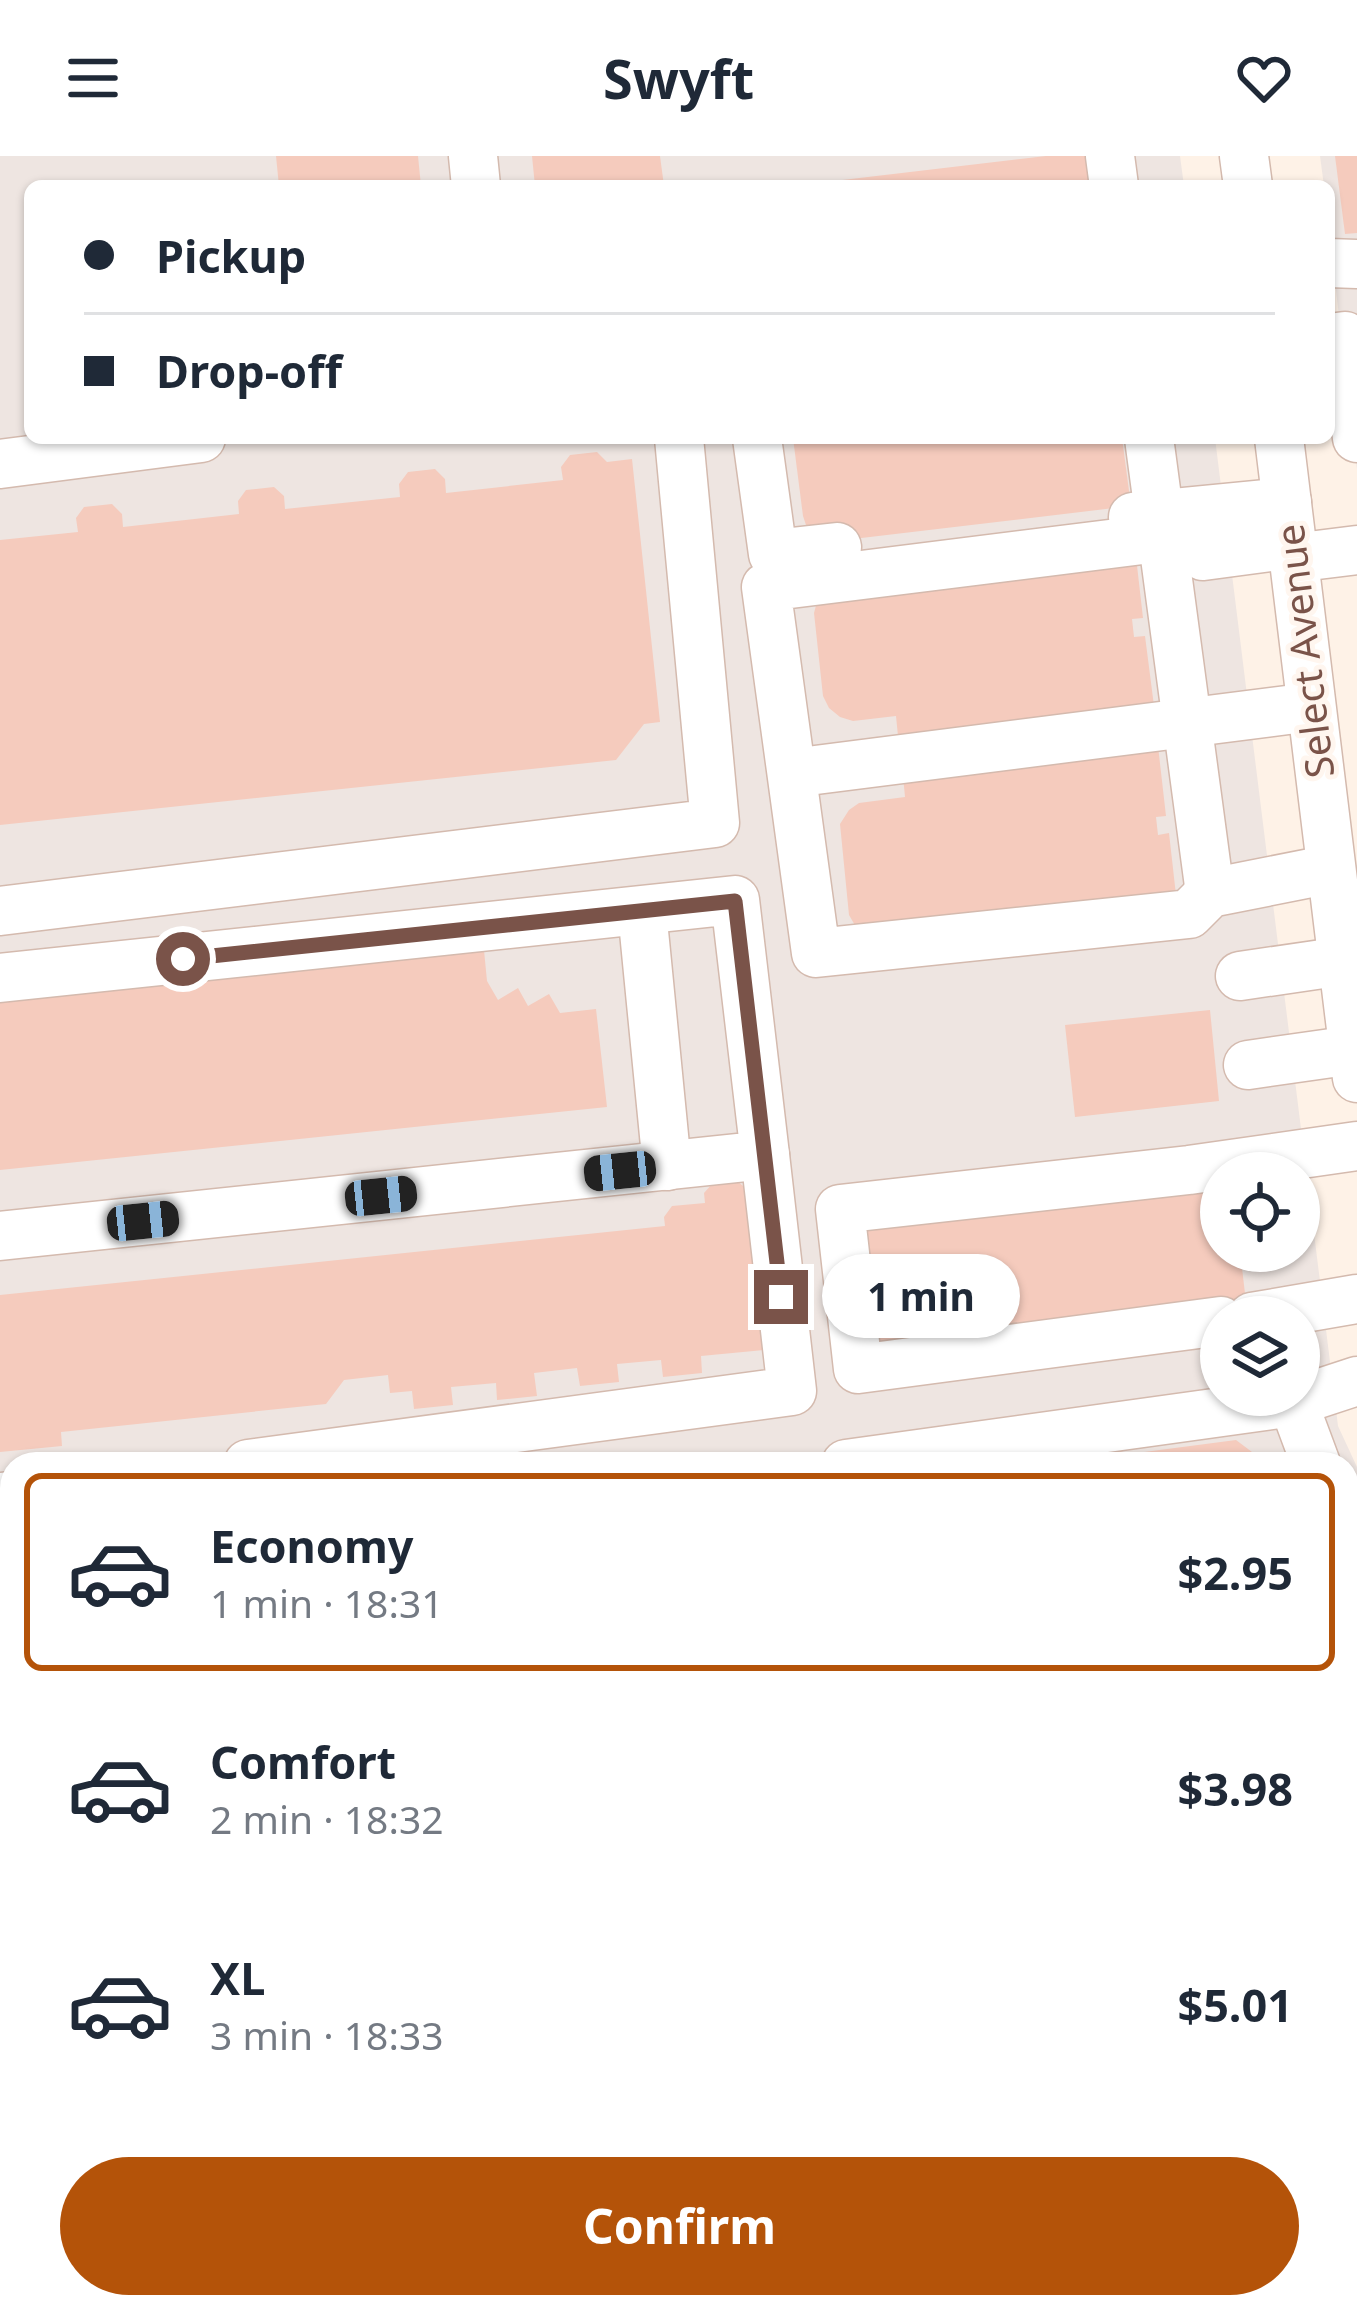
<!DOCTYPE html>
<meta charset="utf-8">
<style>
:root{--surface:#fff;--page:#f6f6f7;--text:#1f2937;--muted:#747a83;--line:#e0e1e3;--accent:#b45309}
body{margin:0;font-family:"Noto Sans",sans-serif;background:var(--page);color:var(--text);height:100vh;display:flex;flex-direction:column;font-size:45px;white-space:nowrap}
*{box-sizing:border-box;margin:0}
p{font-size:39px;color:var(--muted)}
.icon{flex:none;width:66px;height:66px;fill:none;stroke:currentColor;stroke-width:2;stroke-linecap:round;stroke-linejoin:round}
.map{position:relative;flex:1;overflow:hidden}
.sheet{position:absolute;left:0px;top:1296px;width:1359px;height:867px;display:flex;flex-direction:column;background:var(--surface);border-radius:36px 36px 0 0;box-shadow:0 3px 9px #0004}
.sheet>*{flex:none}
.guide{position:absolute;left:24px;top:24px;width:1311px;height:264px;border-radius:18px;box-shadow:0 3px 9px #0004;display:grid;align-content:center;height:264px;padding:0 60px;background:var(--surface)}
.controls{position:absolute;left:1200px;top:996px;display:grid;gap:24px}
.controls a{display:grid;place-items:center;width:120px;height:120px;border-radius:50%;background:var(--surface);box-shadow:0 3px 9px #0004;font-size:60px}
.end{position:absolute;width:54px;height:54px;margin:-27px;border:15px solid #7a5349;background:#fff;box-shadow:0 0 0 6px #fff}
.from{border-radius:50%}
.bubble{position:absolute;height:84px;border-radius:42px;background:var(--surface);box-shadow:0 3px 9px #0004;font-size:39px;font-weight:700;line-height:84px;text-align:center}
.car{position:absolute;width:36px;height:72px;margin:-36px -18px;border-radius:15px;box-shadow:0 0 9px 3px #0007;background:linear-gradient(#222 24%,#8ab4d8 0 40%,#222 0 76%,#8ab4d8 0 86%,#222 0)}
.guide b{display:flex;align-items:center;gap:42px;height:114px;font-size:45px}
.guide b+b{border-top:3px solid var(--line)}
.guide i{width:30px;height:30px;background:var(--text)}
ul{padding:21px 0 0;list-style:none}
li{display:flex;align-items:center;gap:36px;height:198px;margin:0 24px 18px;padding:0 36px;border:6px solid transparent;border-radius:18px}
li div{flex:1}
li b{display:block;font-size:45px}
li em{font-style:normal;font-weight:700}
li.on{border-color:var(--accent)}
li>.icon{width:108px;height:108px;stroke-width:1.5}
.action{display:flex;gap:24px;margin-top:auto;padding:24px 60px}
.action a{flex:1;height:138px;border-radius:72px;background:var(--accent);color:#fff;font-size:48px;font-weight:700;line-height:138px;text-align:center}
header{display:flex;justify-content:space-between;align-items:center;height:156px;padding:0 60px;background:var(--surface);font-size:54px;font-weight:700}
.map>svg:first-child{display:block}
</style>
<header><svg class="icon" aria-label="menu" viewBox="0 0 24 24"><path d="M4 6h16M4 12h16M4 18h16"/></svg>Swyft<svg class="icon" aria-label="heart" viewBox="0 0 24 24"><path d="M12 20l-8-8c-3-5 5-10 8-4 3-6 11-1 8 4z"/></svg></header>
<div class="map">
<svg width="1357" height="2161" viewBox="0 0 1357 2161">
<rect width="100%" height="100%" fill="#fef2e7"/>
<g fill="#eee5e1" fill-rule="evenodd">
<path d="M0,0H1180L1184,30H30V282H1215L1338,1270L1357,1311V1992L1347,1993V1308H12V2151H142L66,2161H0ZM1221,1017H1299V1095H1221ZM1221,1161H1299V1239H1221Z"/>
<path d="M1320,0H1357V313L1329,75V30H1324Z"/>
</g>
<g fill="#f5cbbd">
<path d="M276,0H418L421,30H279Z"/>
<path d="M532,0H660L664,30H535Z"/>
<path d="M1046,0H1088L1092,30H818L817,27Z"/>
<path d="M1335,0H1357V77L1345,78Z"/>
<path d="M793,282H1122L1131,350L836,385L810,374L806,369L803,360Z"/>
<path d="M597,296L607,306L632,303L660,566L644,568L616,604L0,669V384L78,376L76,362L84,351L112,348L122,358L123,371L239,358L238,345L246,334L274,331L284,340L285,353L400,341L399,328L408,316L435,313L445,323L446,337L563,324L561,311L570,299Z"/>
<path d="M1135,392L1143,462L1132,463L1134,481L1145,480L1154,550L898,580L896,560L853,565L840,561L829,552L823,540L814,457L818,442Z"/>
<path d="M1158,590L1166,660L1156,661L1158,679L1169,677L1177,748L856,771L849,759L840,668L849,654L859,647L905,641L903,620Z"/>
<path d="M483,784L487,825L498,844L518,832L528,850L549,838L560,857L596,853L607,951L0,1014V834Z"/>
<path d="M1210,854L1219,945L1075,961L1065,869Z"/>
<path d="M1221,1020V1095H1240L1246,1146L864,1193L848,1065Z"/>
<path d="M737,1025L748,1034L765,1194L701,1200L702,1217L663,1221L661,1204L617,1208L619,1226L580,1230L577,1212L534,1217L537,1240L497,1244L496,1227L451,1231L453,1249L414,1253L412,1235L390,1237L388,1219L344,1224L326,1248L61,1276L62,1290L0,1296V1139L665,1070L664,1061L672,1050L705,1047L704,1037L712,1028Z"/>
<path d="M1236,1284L1268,1308H1079V1305L1099,1302L1112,1292L1129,1298Z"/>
<path d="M12,1461V1520H9L2,1463Z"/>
<path d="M12,1525V1988L3,1989L0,1966V1527Z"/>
<path d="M1357,1713V1878L1347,1879V1715Z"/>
</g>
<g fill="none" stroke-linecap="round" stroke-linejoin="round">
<defs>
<g id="minor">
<path d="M473,0L476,30"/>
<path d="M1110,0L1114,30"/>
<path d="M1244,0L1248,30"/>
<path d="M1329,107L1357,108"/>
<path d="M1329,182L1345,180L1357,282"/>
<path d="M757,282L773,398L837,391"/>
<path d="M1149,282L1210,737"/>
<path d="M1279,282L1357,922"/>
<path d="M0,308L201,282"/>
<path d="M1133,361L1287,346"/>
<path d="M1292,388L1203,400L1174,380L766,431L816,797L1189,758L1210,737L1331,713"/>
<path d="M1293,402L1357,394"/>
<path d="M792,617L1311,551"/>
<path d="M0,755L715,667L679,282"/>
<path d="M642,755L667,1010"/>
<path d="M1240,820L1343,805"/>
<path d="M0,822L735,744L765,999L0,1080"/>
<path d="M1248,909L1353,894"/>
<path d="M1252,1161L1357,1143"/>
<path d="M1221,1165L858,1213L840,1053L1189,1014L1357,990"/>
<path d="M1293,1246L1316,1308"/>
<path d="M248,1308L792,1235L765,999"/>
<path d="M846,1308L1293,1246L1357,1225"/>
<path d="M0,1341L12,1340"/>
<path d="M1347,1391L1357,1417"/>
<path d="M0,1427L12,1425"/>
<path d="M1347,1624L1357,1618"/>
<path d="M1347,1900L1357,1898"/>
<path d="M0,2083L12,2081"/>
</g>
</defs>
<use href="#minor" stroke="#d4baae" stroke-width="51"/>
<use href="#minor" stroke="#fff" stroke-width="48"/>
</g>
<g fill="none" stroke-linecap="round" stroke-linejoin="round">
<path stroke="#7a5349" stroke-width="15" d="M183,803L735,745L781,1141"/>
</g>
<g text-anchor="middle" stroke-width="10" stroke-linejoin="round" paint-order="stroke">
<g font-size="39" fill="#7a5349" stroke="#fff6ef">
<text transform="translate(1305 495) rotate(-97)" y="14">Select Avenue</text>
</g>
</g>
</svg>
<div class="controls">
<a><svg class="icon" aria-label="locate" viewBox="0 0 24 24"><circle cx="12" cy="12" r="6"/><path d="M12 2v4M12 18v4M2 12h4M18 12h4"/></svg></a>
<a><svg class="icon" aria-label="layers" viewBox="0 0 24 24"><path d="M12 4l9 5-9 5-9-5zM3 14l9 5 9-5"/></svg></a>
</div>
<i class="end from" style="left:183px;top:803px"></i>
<i class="end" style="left:781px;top:1141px"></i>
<div class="bubble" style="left:822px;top:1098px;width:198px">1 min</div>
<i class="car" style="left:620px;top:1015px;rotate:264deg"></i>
<i class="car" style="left:381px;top:1040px;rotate:84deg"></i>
<i class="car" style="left:143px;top:1065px;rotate:84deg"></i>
<div class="guide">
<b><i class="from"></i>Pickup</b>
<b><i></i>Drop-off</b>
</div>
<section class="sheet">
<ul>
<li class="on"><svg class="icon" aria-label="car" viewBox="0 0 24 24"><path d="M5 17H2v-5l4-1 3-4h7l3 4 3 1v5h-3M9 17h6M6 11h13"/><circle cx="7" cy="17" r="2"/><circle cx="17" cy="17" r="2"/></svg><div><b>Economy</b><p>1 min · 18:31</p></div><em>$2.95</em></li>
<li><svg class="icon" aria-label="car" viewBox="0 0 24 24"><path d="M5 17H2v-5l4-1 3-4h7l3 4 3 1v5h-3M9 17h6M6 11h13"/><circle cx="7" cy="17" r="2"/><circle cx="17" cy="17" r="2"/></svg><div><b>Comfort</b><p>2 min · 18:32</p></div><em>$3.98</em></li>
<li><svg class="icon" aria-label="car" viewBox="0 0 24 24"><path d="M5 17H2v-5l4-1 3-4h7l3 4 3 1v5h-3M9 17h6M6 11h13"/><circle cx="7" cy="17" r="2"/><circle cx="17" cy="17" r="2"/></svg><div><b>XL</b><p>3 min · 18:33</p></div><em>$5.01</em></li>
</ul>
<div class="action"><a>Confirm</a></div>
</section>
</div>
